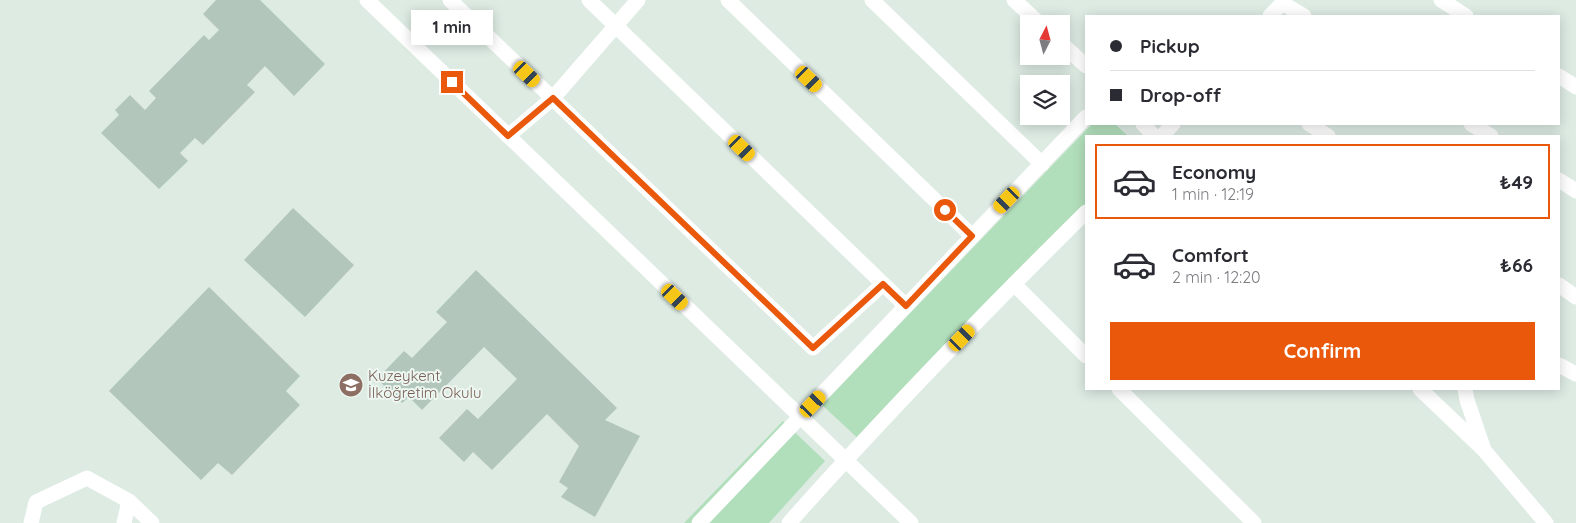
<!DOCTYPE html>
<meta charset="utf-8">
<style>
:root{--surface:#fff;--page:#f7f7f7;--text:#2b2b33;--muted:#7c7c81;--line:#e1e1e2;--accent:#ea580c}
body{margin:0;font-family:Quicksand,sans-serif;background:var(--page);color:var(--text);height:100vh;display:flex;flex-direction:column;font-size:19px;white-space:nowrap}
*{box-sizing:border-box;margin:0}
p{font-size:16px;color:var(--muted)}
.icon{flex:none;width:28px;height:28px;fill:none;stroke:currentColor;stroke-width:2;stroke-linecap:round;stroke-linejoin:round}
.map{position:relative;flex:1;overflow:hidden}
.sheet{position:absolute;left:1085px;top:135px;width:475px;height:255px;display:flex;flex-direction:column;background:var(--surface);border-radius:0px;box-shadow:0 2px 12px #0003}
.sheet>*{flex:none}
.hud{position:absolute;left:1085px;top:15px;width:475px;height:110px;border-radius:0px;box-shadow:0 2px 12px #0003;display:grid;align-content:center;height:110px;padding:0 25px;background:var(--surface)}
.needle{width:32px;rotate:6deg}
.controls{position:absolute;left:1020px;top:15px;display:grid;gap:10px}
.controls a{display:grid;place-items:center;width:50px;height:50px;border-radius:0px;background:var(--surface);box-shadow:0 2px 12px #0003;font-size:25px}
.end{position:absolute;width:22px;height:22px;margin:-11px;border:6px solid #ea580c;background:#fff;box-shadow:0 0 0 2px #fff}
.from{border-radius:50%}
.bubble{position:absolute;height:35px;border-radius:0px;background:var(--surface);box-shadow:0 2px 12px #0003;font-size:16px;font-weight:700;line-height:35px;text-align:center}
.car{position:absolute;width:15px;height:30px;margin:-15px -8px;border-radius:6px;box-shadow:0 0 4px 1px #0007;background:linear-gradient(#f5c518 24%,#345 0 40%,#f5c518 0 76%,#345 0 86%,#f5c518 0)}
.hud b{display:flex;align-items:center;gap:18px;height:48px;font-size:19px}
.hud b+b{border-top:1px solid var(--line)}
.hud i{width:12px;height:12px;background:var(--text)}
ul{padding:9px 0 0;list-style:none}
li{display:flex;align-items:center;gap:15px;height:75px;margin:0 10px 8px;padding:0 15px;border:2px solid transparent;border-radius:0px}
li div{flex:1}
li b{display:block;font-size:19px}
li em{font-style:normal;font-weight:700}
li.current{border-color:var(--accent)}
li>.icon{width:45px;height:45px;stroke-width:1.5}
.action{display:flex;gap:10px;margin-top:auto;padding:10px 25px}
.action a{flex:1;height:58px;border-radius:0px;background:var(--accent);color:#fff;font-size:20px;font-weight:700;line-height:58px;text-align:center}
.map>svg:first-child{display:block}
</style>
<div class="map">
<svg width="1576" height="523" viewBox="0 0 1576 523">
<rect width="100%" height="100%" fill="#ddebe3"/>
<g fill="#b2dfbb">
<path d="M1092,124H1115L1128,136H1086V211L863,443L822,405Z"/>
<path d="M783,421L825,461L769,523H684Z"/>
</g>
<g fill="#b2c6bc">
<path d="M216,0H260L325,64L294,96L265,66L247,85L255,92L203,145L195,138L180,153L188,161L159,189L101,133L119,115L115,110L130,95L145,110L156,98L149,91L204,35L209,40L219,30L203,14Z"/>
<path d="M293,208L354,265L305,317L244,260Z"/>
<path d="M476,270L617,408L605,420L640,436L595,517L561,497L568,488L559,482L579,446L547,414L492,470L473,452L464,462L439,438L467,409L478,419L517,379L484,347L422,410L409,397L402,403L377,379L404,351L412,358L447,322L436,312Z"/>
<path d="M209,287L300,376L286,391L300,405L232,475L218,463L201,480L109,391Z"/>
</g>
<g fill="none" stroke-linecap="round" stroke-linejoin="round">
<g stroke="#fff" stroke-width="15">
<path d="M367,0L911,523"/>
<path d="M450,0L813,348L883,284"/>
<path d="M589,0L906,306"/>
<path d="M728,0L972,236"/>
<path d="M872,0L1042,164"/>
<path d="M1014,0L1040,24"/>
<path d="M1441,0L1466,16"/>
<path d="M1282,3L1304,16"/>
<path d="M1270,16L1285,0"/>
<path d="M1061,43L1086,66"/>
<path d="M1559,76L1576,87"/>
<path d="M1143,124L1154,136"/>
<path d="M1309,124L1328,136"/>
<path d="M1471,124L1491,136"/>
<path d="M508,136L553,98L638,0"/>
<path d="M1162,136L1173,124"/>
<path d="M1559,180L1576,191"/>
<path d="M1014,284L1086,356"/>
<path d="M1559,285L1576,297"/>
<path d="M1559,365L1576,374"/>
<path d="M1119,389L1254,523"/>
<path d="M1420,389L1483,449L1546,523"/>
<path d="M1465,389L1467,400L1483,447"/>
<path d="M31,523L36,502L87,478L129,501L152,523"/>
<path d="M124,523L129,501"/>
<path d="M699,523L1086,117"/>
<path d="M789,523C884,416 984,313 1086,212"/>
</g>
</g>
<g fill="none" stroke-linecap="round" stroke-linejoin="round">
<path stroke="#ea580c" stroke-width="6" d="M452,82L508,136L553,98L813,348L883,284L906,306L972,236L945,210"/>
</g>
<defs>
<symbol id="school-disc" viewBox="-11 -11 22 22"><circle r="9.5" fill="#8d6e63" stroke="#edf7f1"/><path d="M0-5L7-2L0 1L-7-2ZM-4 1L0 2.5L4 1V4Q0 6-4 4Z" fill="#fff"/></symbol>
</defs>
<g fill-rule="evenodd">
<use href="#school-disc" x="337" y="371" width="28" height="28"/>
</g>
<g text-anchor="middle" stroke-width="4" stroke-linejoin="round" paint-order="stroke">
<g font-size="15" fill="#785e54" stroke="#edf7f1" text-anchor="start">
<text x="368" y="381">Kuzeykent<tspan x="368" dy="17">İlköğretim Okulu</tspan></text>
</g>
</g>
</svg>
<div class="controls">
<a><svg class="needle" viewBox="-14 -14 28 28"><path d="M0-13l5 13h-10z" fill="#e53935"/><path d="M0 13l5-13h-10z" fill="#7c7c81"/></svg></a>
<a><svg class="icon" aria-label="layers" viewBox="0 0 24 24"><path d="M12 4l9 5-9 5-9-5zM3 14l9 5 9-5"/></svg></a>
</div>
<i class="end from" style="left:945px;top:210px"></i>
<i class="end" style="left:452px;top:82px"></i>
<div class="bubble" style="left:411px;top:10px;width:82px">1 min</div>
<i class="car" style="left:527px;top:74px;rotate:134deg"></i>
<i class="car" style="left:809px;top:79px;rotate:134deg"></i>
<i class="car" style="left:742px;top:148px;rotate:134deg"></i>
<i class="car" style="left:1007px;top:200px;rotate:224deg"></i>
<i class="car" style="left:675px;top:297px;rotate:134deg"></i>
<i class="car" style="left:962px;top:338px;rotate:44deg"></i>
<i class="car" style="left:813px;top:404px;rotate:43deg"></i>
<div class="hud">
<b><i class="from"></i>Pickup</b>
<b><i></i>Drop-off</b>
</div>
<section class="sheet">
<ul>
<li class="current"><svg class="icon" aria-label="car" viewBox="0 0 24 24"><path d="M5 17H2v-5l4-1 3-4h7l3 4 3 1v5h-3M9 17h6M6 11h13"/><circle cx="7" cy="17" r="2"/><circle cx="17" cy="17" r="2"/></svg><div><b>Economy</b><p>1 min · 12:19</p></div><em>₺49</em></li>
<li><svg class="icon" aria-label="car" viewBox="0 0 24 24"><path d="M5 17H2v-5l4-1 3-4h7l3 4 3 1v5h-3M9 17h6M6 11h13"/><circle cx="7" cy="17" r="2"/><circle cx="17" cy="17" r="2"/></svg><div><b>Comfort</b><p>2 min · 12:20</p></div><em>₺66</em></li>
</ul>
<div class="action"><a>Confirm</a></div>
</section>
</div>
